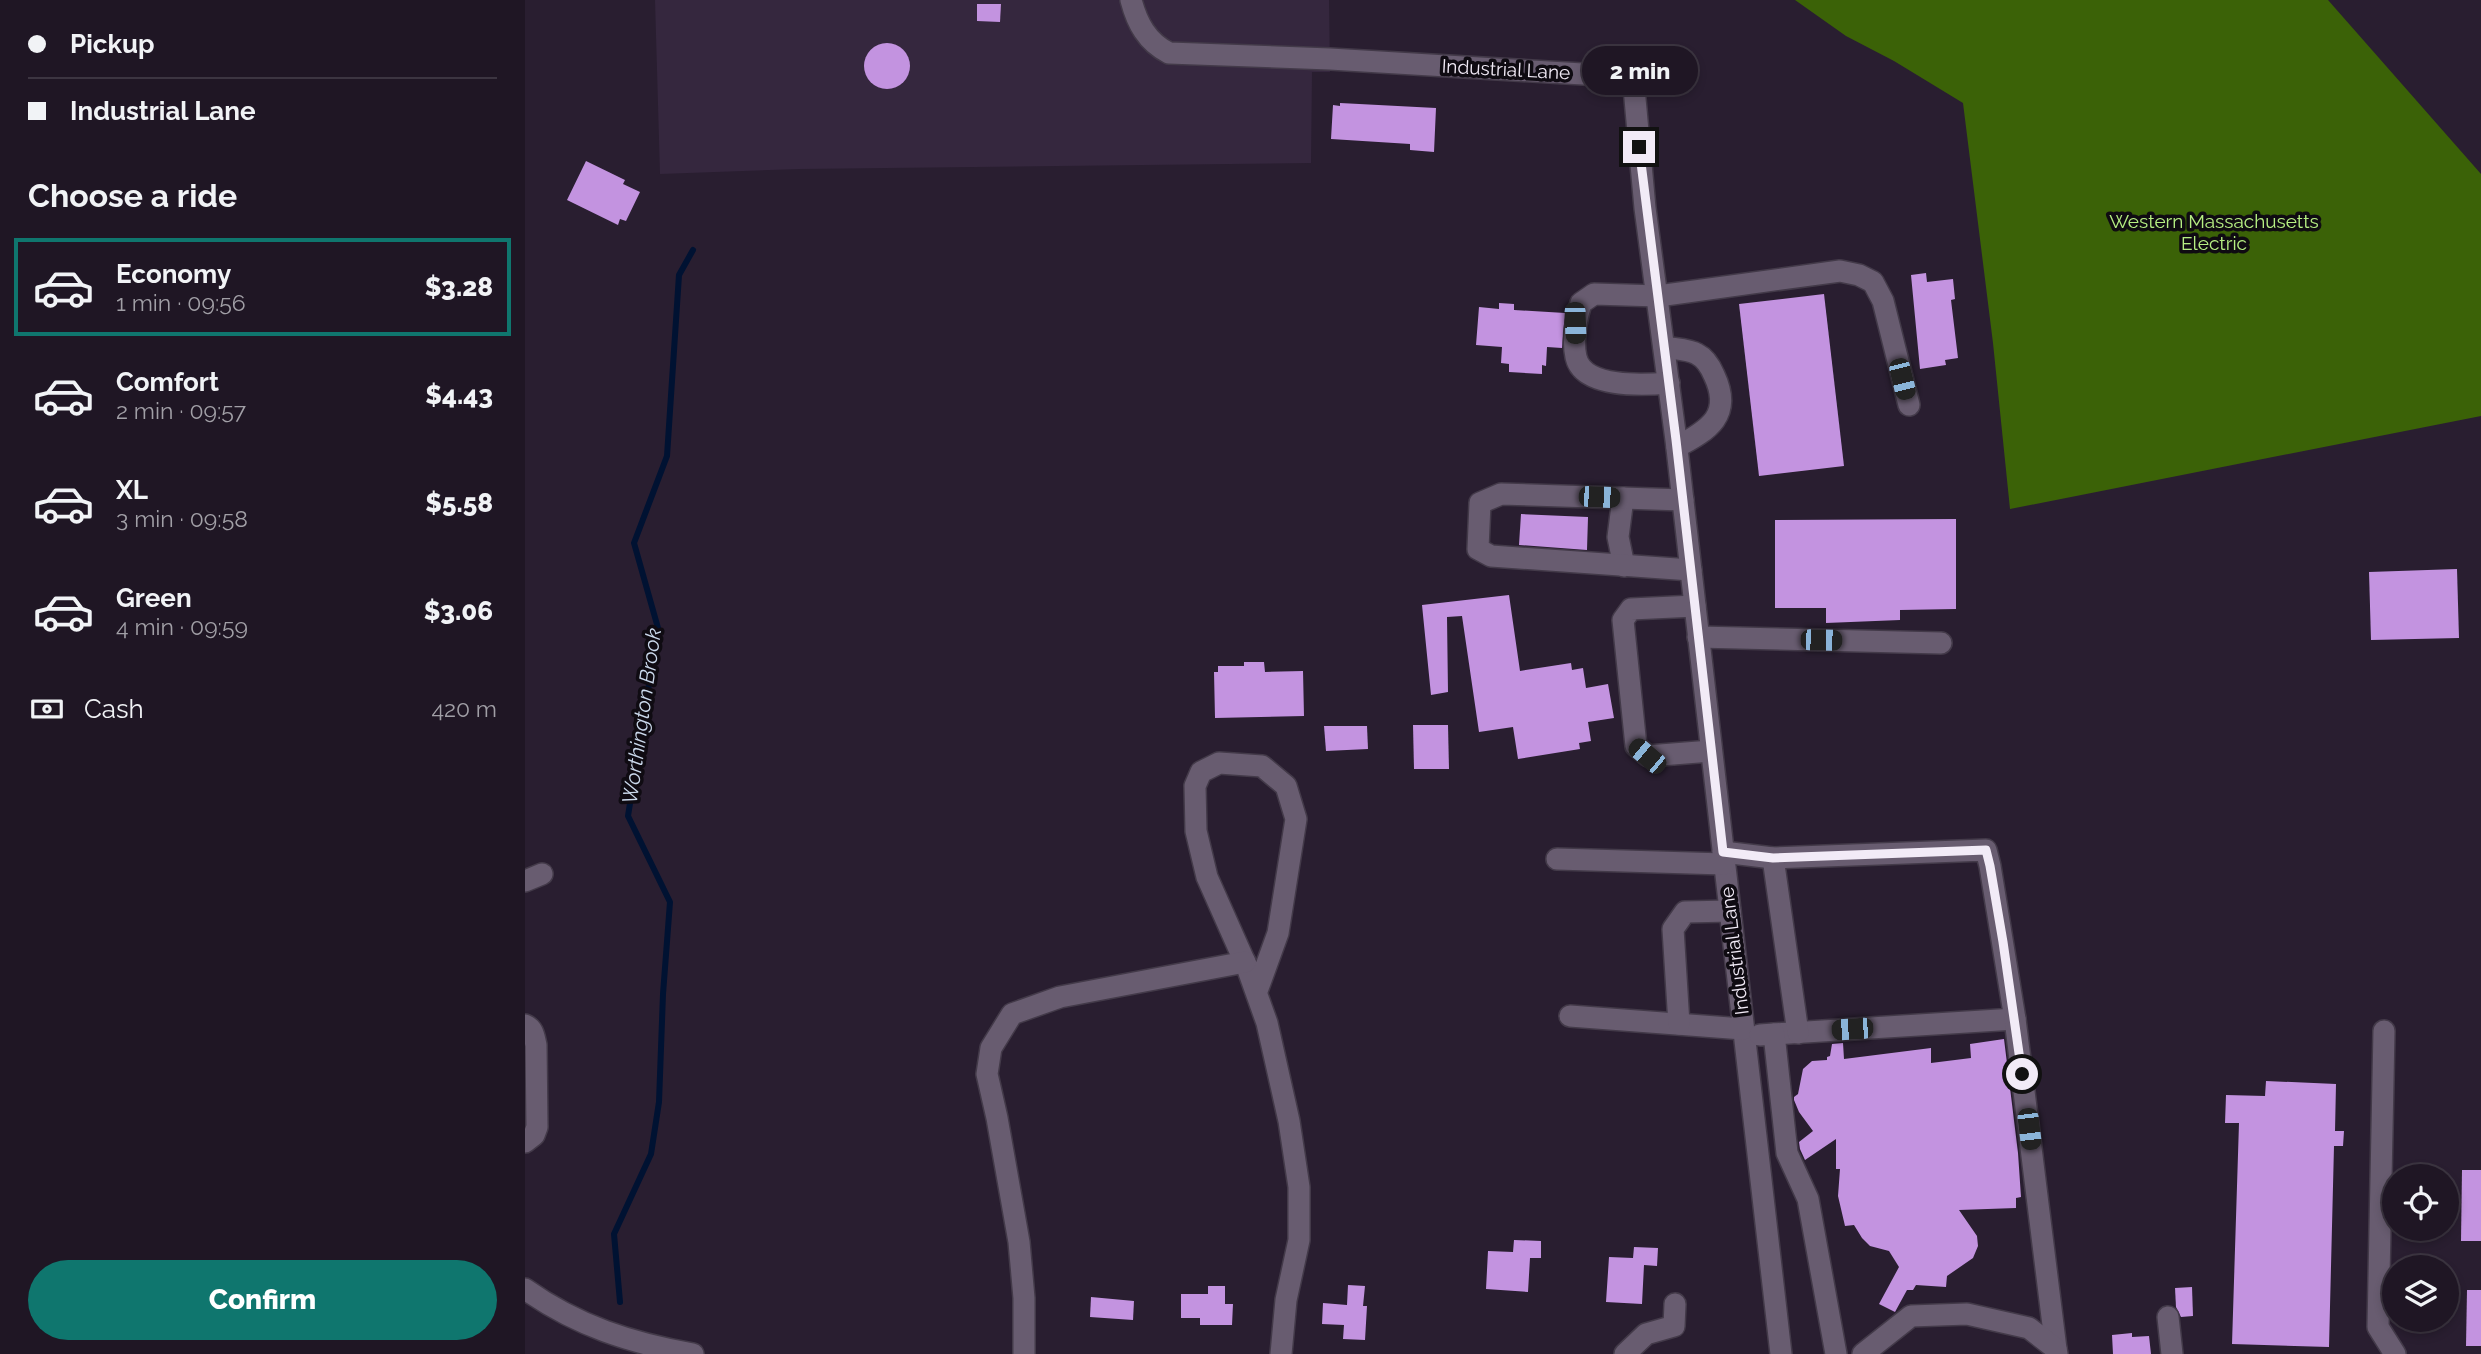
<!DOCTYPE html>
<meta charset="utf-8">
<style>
:root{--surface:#1f1624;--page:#271f2c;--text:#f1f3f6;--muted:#a19fa6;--line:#3c3541;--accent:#0f766e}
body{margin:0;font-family:Raleway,sans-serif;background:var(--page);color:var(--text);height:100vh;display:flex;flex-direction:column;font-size:26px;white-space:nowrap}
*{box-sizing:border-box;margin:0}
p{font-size:23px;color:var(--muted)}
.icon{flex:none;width:38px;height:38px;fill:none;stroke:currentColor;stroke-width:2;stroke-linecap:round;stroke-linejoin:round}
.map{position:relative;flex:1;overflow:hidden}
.details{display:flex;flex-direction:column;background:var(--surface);width:525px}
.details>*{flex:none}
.hud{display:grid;align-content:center;height:154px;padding:0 28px;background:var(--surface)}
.buttons{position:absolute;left:1857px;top:1164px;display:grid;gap:14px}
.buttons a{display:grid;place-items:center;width:77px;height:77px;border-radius:50%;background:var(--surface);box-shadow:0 4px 10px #0003,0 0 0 2px var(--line);font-size:35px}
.end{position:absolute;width:32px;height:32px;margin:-16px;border:9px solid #f2ebf7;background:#111;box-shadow:0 0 0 4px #111}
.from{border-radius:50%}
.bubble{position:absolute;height:49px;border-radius:24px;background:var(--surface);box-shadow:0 4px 10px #0003,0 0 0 2px var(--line);font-size:23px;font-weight:800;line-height:49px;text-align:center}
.car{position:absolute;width:21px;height:42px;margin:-21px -10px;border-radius:9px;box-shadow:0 0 5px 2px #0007;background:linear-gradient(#222 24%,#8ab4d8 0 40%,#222 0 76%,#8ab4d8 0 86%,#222 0)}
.hud b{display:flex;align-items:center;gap:24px;height:66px;font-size:26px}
.hud b+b{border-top:2px solid var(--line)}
.hud i{width:18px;height:18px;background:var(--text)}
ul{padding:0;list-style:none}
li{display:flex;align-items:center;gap:21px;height:98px;margin:0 14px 10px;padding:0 14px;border:4px solid transparent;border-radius:0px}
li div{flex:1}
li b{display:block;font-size:26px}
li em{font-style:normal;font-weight:800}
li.active{border-color:var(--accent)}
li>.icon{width:63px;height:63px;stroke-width:1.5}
h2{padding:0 28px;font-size:32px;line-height:84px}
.pay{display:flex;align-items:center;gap:18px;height:77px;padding:0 28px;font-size:26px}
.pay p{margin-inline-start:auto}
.cta{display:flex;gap:14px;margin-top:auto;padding:14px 28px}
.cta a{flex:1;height:80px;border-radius:42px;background:var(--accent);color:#fff;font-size:28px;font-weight:800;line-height:80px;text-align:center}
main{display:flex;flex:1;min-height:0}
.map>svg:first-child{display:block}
</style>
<main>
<section class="details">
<div class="hud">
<b><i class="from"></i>Pickup</b>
<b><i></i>Industrial Lane</b>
</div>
<h2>Choose a ride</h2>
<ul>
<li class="active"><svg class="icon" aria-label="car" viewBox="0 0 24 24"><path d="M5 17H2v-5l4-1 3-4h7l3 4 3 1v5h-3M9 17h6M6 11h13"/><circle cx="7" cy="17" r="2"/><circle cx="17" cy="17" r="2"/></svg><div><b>Economy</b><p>1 min · 09:56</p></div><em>$3.28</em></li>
<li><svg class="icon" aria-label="car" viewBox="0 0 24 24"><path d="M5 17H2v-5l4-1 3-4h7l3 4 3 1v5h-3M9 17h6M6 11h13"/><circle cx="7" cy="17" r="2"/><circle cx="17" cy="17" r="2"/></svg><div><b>Comfort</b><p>2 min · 09:57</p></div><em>$4.43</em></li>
<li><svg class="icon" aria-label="car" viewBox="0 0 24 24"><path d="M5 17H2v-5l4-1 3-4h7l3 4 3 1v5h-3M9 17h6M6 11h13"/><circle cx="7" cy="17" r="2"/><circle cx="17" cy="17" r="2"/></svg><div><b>XL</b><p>3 min · 09:58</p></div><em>$5.58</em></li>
<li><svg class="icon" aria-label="car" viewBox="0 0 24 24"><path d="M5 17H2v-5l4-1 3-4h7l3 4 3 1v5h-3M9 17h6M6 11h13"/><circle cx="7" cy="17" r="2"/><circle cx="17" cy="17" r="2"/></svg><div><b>Green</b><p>4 min · 09:59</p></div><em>$3.06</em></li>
</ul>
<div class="pay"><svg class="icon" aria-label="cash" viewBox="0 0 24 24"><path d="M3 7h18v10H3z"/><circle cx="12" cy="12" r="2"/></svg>Cash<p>420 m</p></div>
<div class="cta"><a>Confirm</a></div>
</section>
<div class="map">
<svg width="1956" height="1354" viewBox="0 0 1956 1354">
<rect width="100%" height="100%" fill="#291e30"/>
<path fill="#35273e" d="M130,0H804L805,72H787L786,163L275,169L135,174Z"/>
<path fill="#3b6207" d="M1270,0H1803L1956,174V416L1485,509L1468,343L1438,103L1369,61L1321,36Z"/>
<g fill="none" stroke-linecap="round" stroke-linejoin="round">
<path stroke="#001232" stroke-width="6" d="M95,1302L89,1234L126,1154L134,1102L138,994L145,902L103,816L133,628L109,543L142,456L154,275L168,250"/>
</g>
<g fill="#c393e0">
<path d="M452,4H476L475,22L452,21Z"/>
<circle cx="362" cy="66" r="23"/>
<path d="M815,103L911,108L909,152L885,150V144L806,139L808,105L815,106Z"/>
<path d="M61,161L100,180L98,184L115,192L101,221L95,219L93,225L42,200Z"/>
<path d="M1401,273L1402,282L1428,279L1430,299L1426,300L1433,358L1420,360L1421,365L1395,369L1386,275Z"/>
<path d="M1299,294L1319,466L1234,476L1214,304Z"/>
<path d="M974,303L989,304V310L1040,313L1037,348L1022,347L1021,366L1017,365V374L984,372V364L976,363L977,347L951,345L954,307L974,309Z"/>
<path d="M996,514L1063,517L1062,550L994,545Z"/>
<path d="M1431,519V609L1375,610V620L1301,623V608H1250V520Z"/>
<path d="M1932,569L1934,638L1846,640L1844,572Z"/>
<path d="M984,595L995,671L1046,663L1047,670L1058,668L1061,688L1083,684L1089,718L1063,722L1066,741L1054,743L1055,749L993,759L988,727L954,732L937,616L922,617L923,692L906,695L897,605Z"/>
<path d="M719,662H739L740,672L778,671L779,716L690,718L689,672H693V666H719Z"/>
<path d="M888,725H923L924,769H889Z"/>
<path d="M799,726H842L843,749L801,751Z"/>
<path d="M1479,1039L1493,1153L1496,1197L1491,1198V1208L1434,1210L1452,1236L1453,1246L1448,1258L1422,1276L1421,1287L1391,1285L1388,1290H1382L1370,1312L1354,1304L1374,1267L1364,1251L1345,1246L1337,1238L1329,1225L1320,1226L1313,1196L1315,1169H1311V1139L1280,1160L1275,1149L1274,1142L1288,1131L1274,1112L1269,1100V1097L1273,1094L1278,1069L1287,1061L1302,1060V1057L1305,1056L1307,1044L1318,1043L1319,1059L1406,1048V1063L1446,1058L1445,1044Z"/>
<path d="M1741,1081L1811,1084L1810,1131H1819L1818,1146H1809L1804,1347L1707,1344L1714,1123H1700L1701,1095L1740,1096Z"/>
<path d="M1937,1170H1956V1241H1936Z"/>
<path d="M989,1240L1016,1241V1258H1005L1003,1292L961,1289L963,1251L988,1252Z"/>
<path d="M1109,1247L1133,1248L1132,1266L1119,1265L1117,1304L1081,1302L1084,1257L1108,1258Z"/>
<path d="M823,1285L840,1286L838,1306H842L840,1340L818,1339L819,1325L797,1324L798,1303L822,1305Z"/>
<path d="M683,1286H700V1304H708L707,1325H675V1318H656V1294H683Z"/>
<path d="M1667,1287L1668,1316L1656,1317L1651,1307L1650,1288Z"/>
<path d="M1942,1290H1956V1346H1941Z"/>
<path d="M566,1297L609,1301L608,1320L565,1317Z"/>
<path d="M1607,1333V1337L1624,1336L1626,1354H1588L1587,1335Z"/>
</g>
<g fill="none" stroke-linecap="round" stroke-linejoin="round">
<defs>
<g id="minor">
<path d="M606,0C612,23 622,42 644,53L805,59L1108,77L1120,208L1151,440L1256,1354"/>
<path d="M1139,347C1149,349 1164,349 1172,354C1180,358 1186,368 1189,375C1208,415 1184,430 1152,447"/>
<path d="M1144,383C1120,385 1058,389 1051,357C1047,339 1051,320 1056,303L1069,294L1133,296L1315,271L1334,275L1348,282L1358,301L1384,405"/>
<path d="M1098,498L1093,537L1099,566"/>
<path d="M1158,500L976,494L955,503L953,549L966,556L1166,570"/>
<path d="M1170,606L1106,609L1098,620L1111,746L1123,756L1186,751"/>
<path d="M1173,637L1416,643"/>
<path d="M1198,852L1248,858L1461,850L1465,866L1490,1019L1249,1034"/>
<path d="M1248,858L1273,1033"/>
<path d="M1032,859L1199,864"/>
<path d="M0,881L17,874"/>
<path d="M732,991L753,933L771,819L761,786L737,766L694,763L676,772L670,786L671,831L682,877L722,967L742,1023L764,1121L774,1187V1240L761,1300L756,1354"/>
<path d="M1045,1016L1218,1029"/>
<path d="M1490,1019L1531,1349"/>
<path d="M1154,1024L1148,929L1160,912L1205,911"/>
<path d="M0,1025C9,1029 9,1037 11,1045L12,1127L9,1135L0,1142"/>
<path d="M1859,1031L1853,1327L1870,1354"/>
<path d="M1235,1035L1249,1034L1262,1153L1283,1199L1311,1354"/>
<path d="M0,1289C52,1326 106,1343 168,1354"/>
<path d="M1643,1317L1647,1354"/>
<path d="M499,1354V1298L494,1242L472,1118L462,1074L466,1048L487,1014L535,997L720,962"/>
<path d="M1100,1354L1121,1334L1149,1326L1150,1304"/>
<path d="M1338,1354L1386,1316L1442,1314L1504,1328L1531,1349L1532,1354"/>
</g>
</defs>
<use href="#minor" stroke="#433a49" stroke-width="24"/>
<use href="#minor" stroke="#685c70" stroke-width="21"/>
</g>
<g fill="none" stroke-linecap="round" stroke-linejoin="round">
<path stroke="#f2ebf7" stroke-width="9" d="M1114,147L1151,440L1198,852L1248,858L1461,850L1465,866L1478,942L1497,1074"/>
</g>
<g text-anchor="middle" stroke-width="7" stroke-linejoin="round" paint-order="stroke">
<g font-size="19" fill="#f2ebf7" stroke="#0f0b12">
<text transform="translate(981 69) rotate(3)" y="7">Industrial Lane</text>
<text transform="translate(1209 951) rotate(-97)" y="7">Industrial Lane</text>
</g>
<g font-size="19" fill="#b6ef83" stroke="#0f0b12">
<text x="1689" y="228">Western Massachusetts<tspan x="1689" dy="22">Electric</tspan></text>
</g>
<g font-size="21" font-style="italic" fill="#cbd9ec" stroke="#0f0b12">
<text transform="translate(117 716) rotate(-82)" y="7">Worthington Brook</text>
</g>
</g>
</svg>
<div class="buttons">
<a><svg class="icon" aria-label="locate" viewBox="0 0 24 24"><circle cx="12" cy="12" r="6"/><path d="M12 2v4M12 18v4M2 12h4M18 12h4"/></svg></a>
<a><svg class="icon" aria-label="layers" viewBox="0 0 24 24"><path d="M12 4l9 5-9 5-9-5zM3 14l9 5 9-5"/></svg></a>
</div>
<i class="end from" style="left:1497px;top:1074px"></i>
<i class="end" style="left:1114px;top:147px"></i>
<div class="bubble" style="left:1057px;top:46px;width:116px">2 min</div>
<i class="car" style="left:1050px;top:323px;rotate:178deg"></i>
<i class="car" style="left:1377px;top:379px;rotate:166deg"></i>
<i class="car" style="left:1074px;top:497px;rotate:92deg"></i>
<i class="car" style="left:1296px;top:640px;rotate:91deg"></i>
<i class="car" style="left:1122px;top:756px;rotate:310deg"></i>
<i class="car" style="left:1327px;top:1029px;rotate:266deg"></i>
<i class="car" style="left:1504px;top:1129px;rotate:173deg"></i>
</div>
</main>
